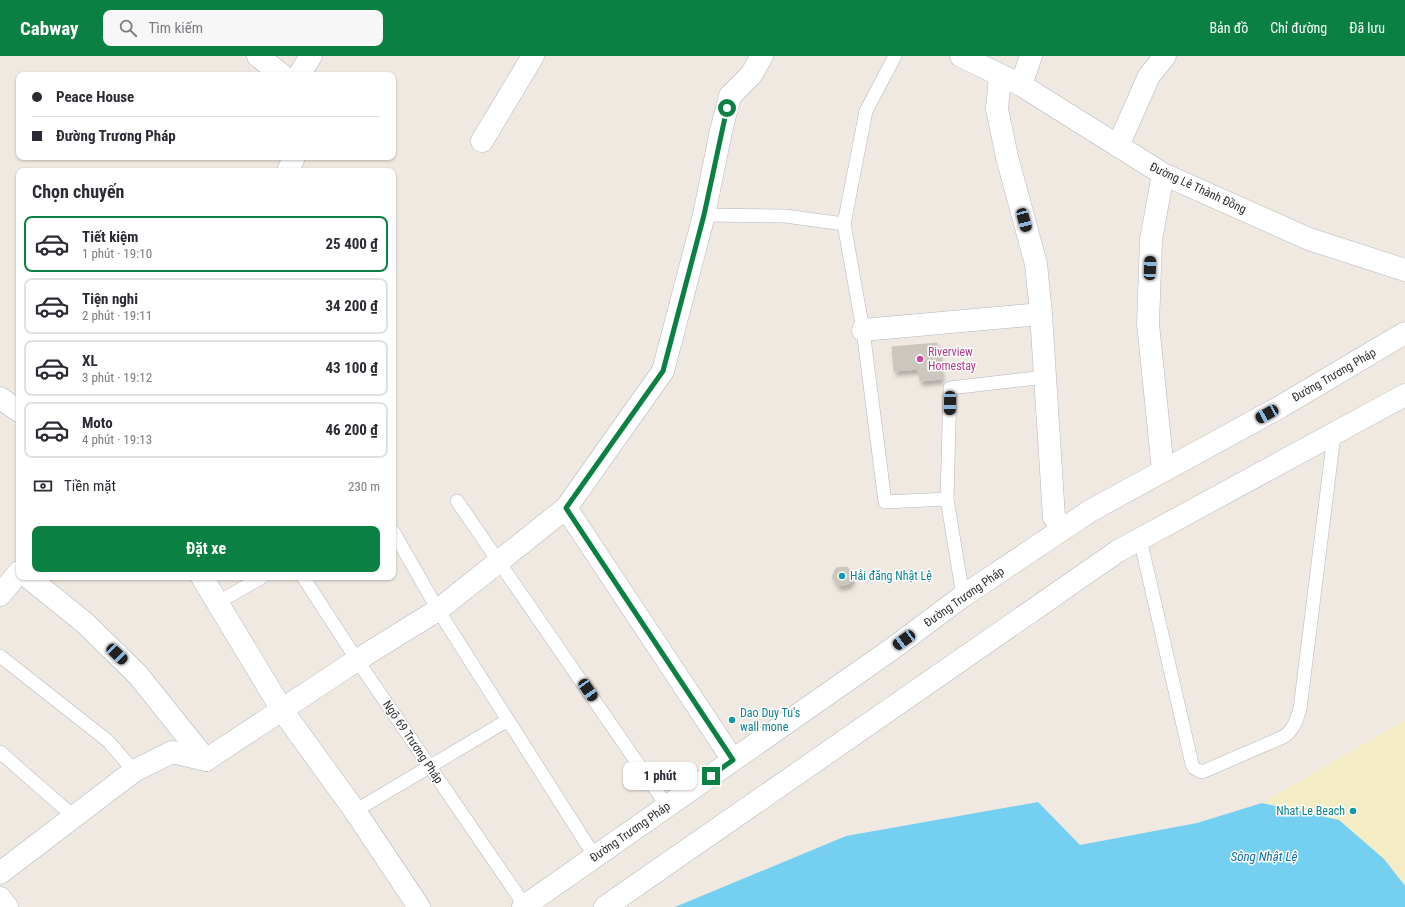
<!DOCTYPE html>
<html lang="vi">
<meta charset="utf-8">
<style>
:root{--surface:#fff;--page:#f7f7f7;--text:#2b2b33;--muted:#7c7c81;--line:#e1e1e2;--accent:#0b8043}
body{margin:0;font-family:"Roboto Condensed",sans-serif;background:var(--page);color:var(--text);height:100vh;display:flex;flex-direction:column;font-size:15px;white-space:nowrap}
*{box-sizing:border-box;margin:0}
p{font-size:13px;color:var(--muted)}
.icon{flex:none;width:22px;height:22px;fill:none;stroke:currentColor;stroke-width:2;stroke-linecap:round;stroke-linejoin:round}
.map{position:relative;flex:1;overflow:hidden}
.drawer{position:absolute;left:16px;top:112px;width:380px;height:412px;display:flex;flex-direction:column;background:var(--surface);border-radius:8px;box-shadow:0 1px 3px #0004}
.drawer>*{flex:none}
.banner{position:absolute;left:16px;top:16px;width:380px;height:88px;border-radius:8px;box-shadow:0 1px 3px #0004;display:grid;align-content:center;height:88px;padding:0 16px;background:var(--surface)}
.end{position:absolute;width:18px;height:18px;margin:-9px;border:5px solid #0b8043;background:#fff;box-shadow:0 0 0 2px #fff}
.from{border-radius:50%}
.bubble{position:absolute;height:28px;border-radius:8px;background:var(--surface);box-shadow:0 1px 3px #0004;font-size:13px;font-weight:700;line-height:28px;text-align:center}
.car{position:absolute;width:12px;height:24px;margin:-12px -6px;border-radius:5px;box-shadow:0 0 3px 1px #0007;background:linear-gradient(#222 24%,#8ab4d8 0 40%,#222 0 76%,#8ab4d8 0 86%,#222 0)}
.banner b{display:flex;align-items:center;gap:14px;height:38px;font-size:15px}
.banner b+b{border-top:1px solid var(--line)}
.banner i{width:10px;height:10px;background:var(--text)}
ul{padding:0;list-style:none}
li{display:flex;align-items:center;gap:12px;height:56px;margin:0 8px 6px;padding:0 8px;border:2px solid var(--line);border-radius:8px}
li div{flex:1}
li b{display:block;font-size:15px}
li em{font-style:normal;font-weight:700}
li.current{border-color:var(--accent)}
li>.icon{width:36px;height:36px;stroke-width:1.5}
h2{padding:0 16px;font-size:18px;line-height:48px}
.pay{display:flex;align-items:center;gap:10px;height:44px;padding:0 16px;font-size:15px}
.pay p{margin-inline-start:auto}
.cta{display:flex;gap:8px;margin-top:auto;padding:8px 16px}
.cta a{flex:1;height:46px;border-radius:8px;background:var(--accent);color:#fff;font-size:16px;font-weight:700;line-height:46px;text-align:center}
header{display:flex;align-items:center;gap:24px;box-sizing:border-box;height:56px;padding:0 20px;background:var(--accent);color:#fff}
header strong{font-size:19px}
nav{display:flex;gap:22px;margin-inline-start:auto;font-size:14px}
.search{width:280px;height:36px;background:var(--page);display:flex;align-items:center;gap:10px;box-sizing:border-box;padding:0 14px;border-radius:8px;color:var(--muted);font-size:15px}
.map>svg:first-child{display:block}
</style>
<header>
<strong>Cabway</strong>
<div class="search"><svg class="icon" aria-label="search" viewBox="0 0 24 24"><circle cx="10" cy="10" r="6"/><path d="M15 15l6 6"/></svg>Tìm kiếm</div>
<nav><a>Bản đồ</a><a>Chỉ đường</a><a>Đã lưu</a></nav>
</header>
<div class="map">
<svg width="1405" height="851" viewBox="0 0 1405 851">
<defs>
<filter id="shadow"><feDropShadow dx="2.5" dy="4.5" stdDeviation="2" flood-color="#0004"/></filter>
</defs>
<rect width="100%" height="100%" fill="#efe9e1"/>
<path fill="#f3ecc5" d="M1405,664V830L1384,803L1339,764L1262,747Z"/>
<path fill="#75cff0" d="M1038,746L1080,789L1197,767L1262,747L1339,764L1384,803L1405,830V851H675L846,780Z"/>
<g fill="#cbc7bf" stroke="#cbc5ba" filter="url(#shadow)">
<path d="M937,287L941,323L920,325L918,313L894,315L892,291Z"/>
<path d="M847,511L853,519L849,528L838,530L832,521L836,512Z"/>
</g>
<g fill="none" stroke-linecap="round" stroke-linejoin="round">
<defs>
<g id="service">
<path d="M895,0L866,55L844,168L863,274L885,446L947,443"/>
<path d="M704,159L785,160L844,168"/>
<path d="M457,445L667,750"/>
<path d="M393,475L438,554L595,801"/>
<path d="M1140,483L1192,708L1194,712L1202,716L1283,681C1294,674 1296,665 1300,653L1334,379"/>
<path d="M303,521L357,604L525,850"/>
<path d="M963,540L947,443L950,332L1045,321"/>
<path d="M217,547L262,521"/>
<path d="M0,600L108,685L134,715"/>
<path d="M0,696L73,760"/>
<path d="M355,755L508,664"/>
</g>
<g id="minor">
<path d="M258,0L282,19"/>
<path d="M299,19L311,0"/>
<path d="M1000,20L997,53L1007,101L1036,208L1041,258L1054,461L1063,473"/>
<path d="M1021,29L1031,0"/>
<path d="M482,85L533,0"/>
<path d="M1118,90L1149,20L1165,0"/>
<path d="M288,115L294,101"/>
<path d="M1163,118L1151,184L1148,268L1163,414"/>
<path d="M863,274L1041,258"/>
<path d="M0,342L19,355"/>
<path d="M566,452L733,704"/>
<path d="M28,521L85,567L138,619L206,704"/>
<path d="M202,521L282,654L355,755L419,851"/>
<path d="M0,539L19,516"/>
<path d="M0,817L134,715L172,696L206,704L357,604L438,554L566,452L663,315L704,159L721,75L730,40L751,19L762,0"/>
<path d="M0,842L7,851"/>
</g>
<path id="tertiary" d="M961,0L1021,29L1163,118L1309,183L1405,214"/>
<g id="secondary">
<path d="M523,851L892,593L963,540L1090,455L1280,351L1405,277"/>
<path d="M605,851L1118,495L1405,339"/>
</g>
</defs>
<use href="#service" stroke="#b4b7c1" stroke-width="14"/>
<use href="#minor" stroke="#b4b7c1" stroke-width="23"/>
<use href="#tertiary" stroke="#b4b7c1" stroke-width="23"/>
<use href="#secondary" stroke="#b4b7c1" stroke-width="23"/>
<use href="#service" stroke="#fff" stroke-width="13"/>
<use href="#minor" stroke="#fff" stroke-width="22"/>
<use href="#tertiary" stroke="#fff" stroke-width="22"/>
<use href="#secondary" stroke="#fff" stroke-width="22"/>
</g>
<g fill="none" stroke-linecap="round" stroke-linejoin="round">
<path stroke="#0b8043" stroke-width="5" d="M711,720L733,704L566,452L663,315L704,159L727,52"/>
</g>
<circle fill="#d1479c" stroke="#fff" stroke-width="1.5" cx="920" cy="303" r="4"/>
<g fill="#0f9aa8" stroke="#fff" stroke-width="1.5">
<circle cx="842" cy="520" r="4"/>
<circle cx="732" cy="664" r="4"/>
<circle cx="1353" cy="755" r="4"/>
</g>
<g text-anchor="middle" stroke-width="3" stroke-linejoin="round" paint-order="stroke">
<g font-size="12" fill="#2e2e2e" stroke="#fff">
<text transform="translate(1198 132) rotate(25)" y="4">Đường Lê Thành Đồng</text>
<text transform="translate(1334 319) rotate(-30)" y="4">Đường Trương Pháp</text>
<text transform="translate(964 541) rotate(-35)" y="4">Đường Trương Pháp</text>
<text transform="translate(413 686) rotate(56)" y="4">Ngõ 69 Trương Pháp</text>
<text transform="translate(630 776) rotate(-35)" y="4">Đường Trương Pháp</text>
</g>
<g font-size="12" fill="#b23c85" stroke="#fff" text-anchor="start">
<text x="928" y="300">Riverview<tspan x="928" dy="14">Homestay</tspan></text>
</g>
<g font-size="12" fill="#0d838f" stroke="#fff" text-anchor="start">
<text x="850" y="524">Hải đăng Nhật Lệ</text>
<text x="740" y="661">Dao Duy Tu's<tspan x="740" dy="14">wall mone</tspan></text>
<text x="1345" y="759" text-anchor="end">Nhat Le Beach</text>
</g>
<g font-size="13" font-style="italic" fill="#0d6fa3" stroke="#fff">
<text x="1264" y="805">Sông Nhật Lệ</text>
</g>
</g>
</svg>
<i class="end from" style="left:727px;top:52px"></i>
<i class="end" style="left:711px;top:720px"></i>
<div class="bubble" style="left:623px;top:706px;width:74px">1 phút</div>
<i class="car" style="left:1024px;top:164px;rotate:165deg"></i>
<i class="car" style="left:1150px;top:212px;rotate:2deg"></i>
<i class="car" style="left:950px;top:347px;rotate:181deg"></i>
<i class="car" style="left:1267px;top:358px;rotate:241deg"></i>
<i class="car" style="left:904px;top:584px;rotate:234deg"></i>
<i class="car" style="left:117px;top:598px;rotate:134deg"></i>
<i class="car" style="left:588px;top:634px;rotate:146deg"></i>
<div class="banner">
<b><i class="from"></i>Peace House</b>
<b><i></i>Đường Trương Pháp</b>
</div>
<section class="drawer">
<h2>Chọn chuyến</h2>
<ul>
<li class="current"><svg class="icon" aria-label="car" viewBox="0 0 24 24"><path d="M5 17H2v-5l4-1 3-4h7l3 4 3 1v5h-3M9 17h6M6 11h13"/><circle cx="7" cy="17" r="2"/><circle cx="17" cy="17" r="2"/></svg><div><b>Tiết kiệm</b><p>1 phút · 19:10</p></div><em>25 400 ₫</em></li>
<li><svg class="icon" aria-label="car" viewBox="0 0 24 24"><path d="M5 17H2v-5l4-1 3-4h7l3 4 3 1v5h-3M9 17h6M6 11h13"/><circle cx="7" cy="17" r="2"/><circle cx="17" cy="17" r="2"/></svg><div><b>Tiện nghi</b><p>2 phút · 19:11</p></div><em>34 200 ₫</em></li>
<li><svg class="icon" aria-label="car" viewBox="0 0 24 24"><path d="M5 17H2v-5l4-1 3-4h7l3 4 3 1v5h-3M9 17h6M6 11h13"/><circle cx="7" cy="17" r="2"/><circle cx="17" cy="17" r="2"/></svg><div><b>XL</b><p>3 phút · 19:12</p></div><em>43 100 ₫</em></li>
<li><svg class="icon" aria-label="car" viewBox="0 0 24 24"><path d="M5 17H2v-5l4-1 3-4h7l3 4 3 1v5h-3M9 17h6M6 11h13"/><circle cx="7" cy="17" r="2"/><circle cx="17" cy="17" r="2"/></svg><div><b>Moto</b><p>4 phút · 19:13</p></div><em>46 200 ₫</em></li>
</ul>
<div class="pay"><svg class="icon" aria-label="cash" viewBox="0 0 24 24"><path d="M3 7h18v10H3z"/><circle cx="12" cy="12" r="2"/></svg>Tiền mặt<p>230 m</p></div>
<div class="cta"><a>Đặt xe</a></div>
</section>
</div>
